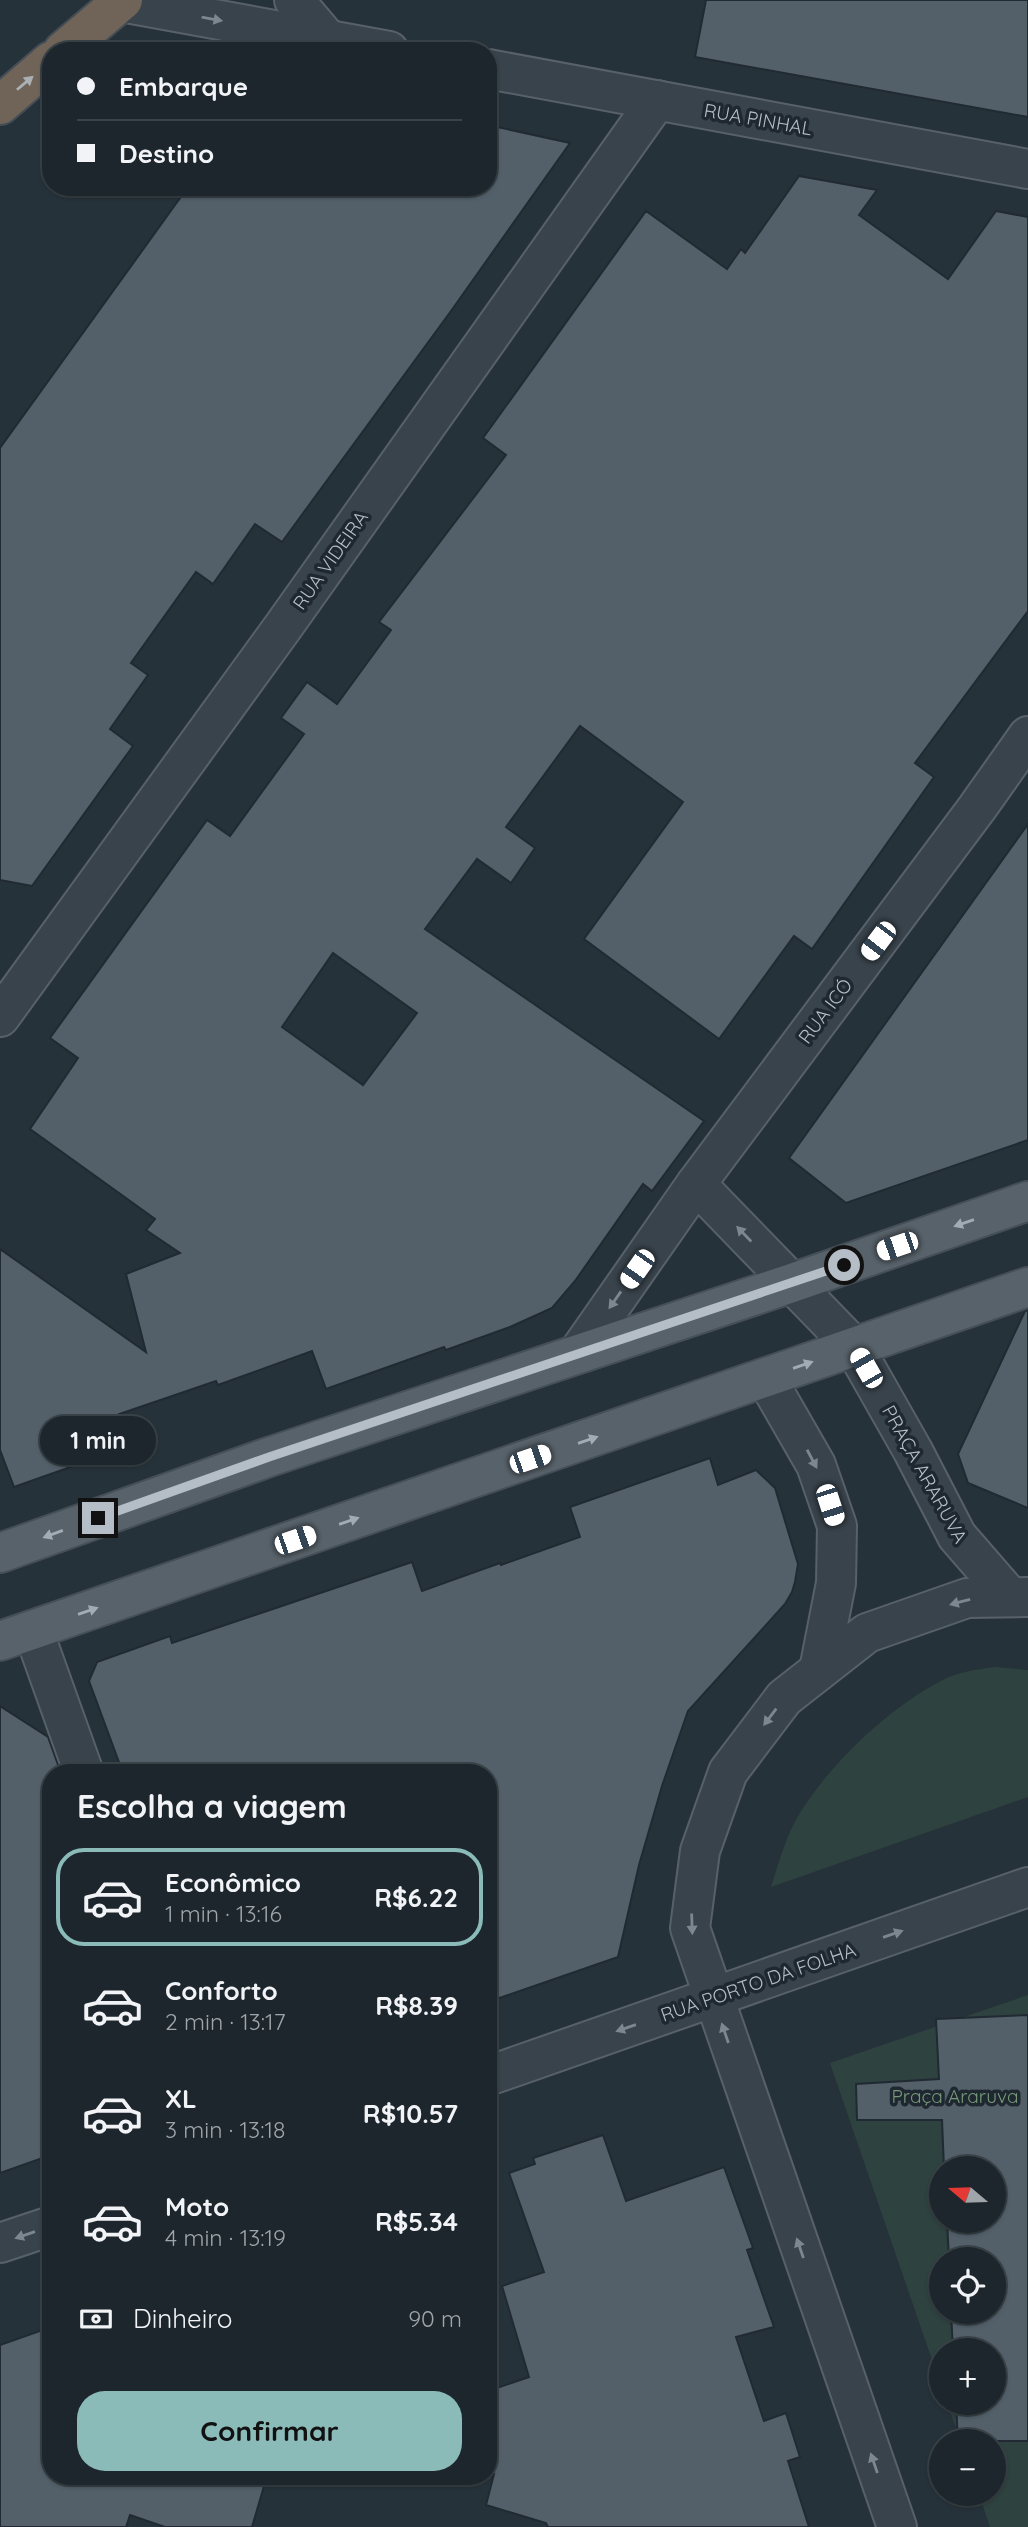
<!DOCTYPE html>
<html lang="pt">
<meta charset="utf-8">
<style>
:root{--surface:#1c262c;--page:#293238;--text:#f1f3f6;--muted:#a0a5a9;--line:#3a4348;--accent:#8bbbb9}
body{margin:0;font-family:Quicksand,sans-serif;background:var(--page);color:var(--text);height:100vh;display:flex;flex-direction:column;font-size:26px;white-space:nowrap}
*{box-sizing:border-box;margin:0}
p{font-size:23px;color:var(--muted)}
.icon{flex:none;width:38px;height:38px;fill:none;stroke:currentColor;stroke-width:2;stroke-linecap:round;stroke-linejoin:round}
.map{position:relative;flex:1;overflow:hidden}
.side{position:absolute;left:42px;top:1764px;width:455px;height:721px;display:flex;flex-direction:column;background:var(--surface);border-radius:28px;box-shadow:0 2px 5px #0004,0 0 0 2px var(--line)}
.side>*{flex:none}
.hud{position:absolute;left:42px;top:42px;width:455px;height:154px;border-radius:28px;box-shadow:0 2px 5px #0004,0 0 0 2px var(--line);display:grid;align-content:center;height:154px;padding:0 35px;background:var(--surface)}
.needle{width:46px;rotate:289deg}
.tools{position:absolute;left:929px;top:2156px;display:grid;gap:14px}
.tools a{display:grid;place-items:center;width:77px;height:77px;border-radius:50%;background:var(--surface);box-shadow:0 2px 5px #0004,0 0 0 2px var(--line);font-size:35px}
.end{position:absolute;width:32px;height:32px;margin:-16px;border:9px solid #b5bec6;background:#111;box-shadow:0 0 0 4px #111}
.from{border-radius:50%}
.bubble{position:absolute;height:49px;border-radius:24px;background:var(--surface);box-shadow:0 2px 5px #0004,0 0 0 2px var(--line);font-size:23px;font-weight:700;line-height:49px;text-align:center}
.car{position:absolute;width:21px;height:42px;margin:-21px -10px;border-radius:9px;box-shadow:0 0 5px 2px #0007;background:linear-gradient(#fff 24%,#345 0 40%,#fff 0 76%,#345 0 86%,#fff 0)}
.hud b{display:flex;align-items:center;gap:24px;height:66px;font-size:26px}
.hud b+b{border-top:2px solid var(--line)}
.hud i{width:18px;height:18px;background:var(--text)}
ul{padding:0;list-style:none}
li{display:flex;align-items:center;gap:21px;height:98px;margin:0 14px 10px;padding:0 21px;border:4px solid transparent;border-radius:28px}
li div{flex:1}
li b{display:block;font-size:26px}
li em{font-style:normal;font-weight:700}
li.on{border-color:var(--accent)}
li>.icon{width:63px;height:63px;stroke-width:1.5}
h2{padding:0 35px;font-size:32px;line-height:84px}
.pay{display:flex;align-items:center;gap:18px;height:77px;padding:0 35px;font-size:26px}
.pay p{margin-inline-start:auto}
.button{display:flex;gap:14px;margin-top:auto;padding:14px 35px}
.button a{flex:1;height:80px;border-radius:28px;background:var(--accent);color:#111;font-size:28px;font-weight:700;line-height:80px;text-align:center}
.map>svg:first-child{display:block}
</style>
<div class="map">
<svg width="1028" height="2527" viewBox="0 0 1028 2527">
<rect width="100%" height="100%" fill="#26323a"/>
<g fill="#2e423f" fill-rule="evenodd">
<path d="M996,1667L1028,1670V1797L771,1887C779,1862 786,1835 800,1813C830,1763 896,1701 949,1677C964,1671 980,1669 996,1667Z"/>
<path d="M1028,1995V2527H990L979,2494H994V2441H961L947,2403H994V2350H942L941,2386L830,2063ZM942,2168H994V2221H942ZM942,2259H994V2312H942Z"/>
</g>
<g fill="#53606a" stroke="#212a32" stroke-width="2" fill-rule="evenodd">
<path d="M706,0H1028V117L695,57Z"/>
<path d="M488,125L570,143L451,311L282,542L255,524L213,584L196,572L131,663L148,675L110,729L133,746L32,886L0,880V448L188,187H488Z"/>
<path d="M799,176L877,190L859,215L948,279L996,211L1028,217V611L915,763L934,777L812,949L794,936L719,1039L584,939L683,802L580,726L506,827L535,848L511,883L477,859L425,929L704,1121L652,1191L643,1184L575,1281L552,1308L510,1327L446,1350L444,1347L326,1389L312,1351L218,1385L216,1381L119,1414L130,1446L14,1487L0,1450V1249L146,1352L126,1274L180,1253L146,1230L155,1219L30,1129L78,1058L50,1038L207,820L230,836L304,734L281,718L307,682L337,704L391,630L379,622L506,455L483,438L646,211L727,269L741,249L745,253ZM333,953L417,1013L363,1085L282,1027Z"/>
<path d="M1028,824V1140L846,1203L789,1158Z"/>
<path d="M1028,1310V1508L968,1483L958,1454L1025,1311Z"/>
<path d="M710,1458L718,1485L756,1470L775,1488L798,1564L795,1582L792,1592L785,1604L688,1711L662,1786L639,1865L618,1957L488,2002V1773H123L89,1681L97,1662L170,1636L172,1643L412,1562L422,1591L500,1563L501,1565L580,1537L570,1507Z"/>
<path d="M0,1706L48,1737L61,1773H51V2155L0,2173Z"/>
<path d="M1028,2015V2441H958L956,2403H994V2350H953L951,2312H994V2259H949L947,2221H994V2168H944L942,2120H857L856,2084L939,2079L936,2019Z"/>
<path d="M603,2135L626,2201L724,2167L753,2248L747,2250L774,2327L736,2337L764,2421L786,2413L800,2457L788,2461L809,2527H548L546,2523L486,2505L494,2474H488V2391L529,2377L502,2286L544,2272L509,2173L535,2164L533,2158Z"/>
<path d="M51,2327V2476H267L252,2527H165L130,2515L126,2527H0V2345Z"/>
</g>
<g fill="none" stroke-linecap="round" stroke-linejoin="round">
<defs>
<g id="minor">
<path d="M294,0L328,40"/>
<path d="M121,2L389,51"/>
<path d="M488,69L1028,169"/>
<path d="M0,1017L283,627L657,100"/>
<path d="M696,1184L854,1347L913,1451L957,1536L1010,1597"/>
<path d="M578,1353L696,1184L977,808L1028,736"/>
<path d="M766,1378L816,1465L837,1526L836,1583L819,1670"/>
<path d="M33,1630L84,1773"/>
<path d="M488,2076L1028,1887"/>
<path d="M0,2243L51,2226"/>
<path d="M897,2527L690,1928L700,1851L728,1772L784,1698L867,1633L967,1598L1028,1597"/>
</g>
<g id="major">
<path d="M0,1553L269,1457L792,1283L1028,1201"/>
<path d="M0,1641L1028,1287"/>
</g>
<g id="highway">
<path d="M63,51L123,0"/>
<path d="M0,105L51,61"/>
</g>
</defs>
<use href="#minor" stroke="#586169" stroke-width="42"/>
<use href="#major" stroke="#464f57" stroke-width="42"/>
<use href="#highway" stroke="#454e56" stroke-width="42"/>
<use href="#minor" stroke="#39434b" stroke-width="38"/>
<use href="#major" stroke="#58626a" stroke-width="38"/>
<use href="#highway" stroke="#706357" stroke-width="38"/>
</g>
<defs><path id="oneway-solid" d="M-6-.8H1V-3.2L6.5 0L1 3.2V.8H-6Z" transform="scale(1.75)"/></defs>
<g fill="#7d878f">
<use href="#oneway-solid" transform="translate(212 19) rotate(10)"/>
<use href="#oneway-solid" transform="translate(744 1234) rotate(-134)"/>
<use href="#oneway-solid" transform="translate(615 1300) rotate(125)"/>
<use href="#oneway-solid" transform="translate(812 1459) rotate(62)"/>
<use href="#oneway-solid" transform="translate(960 1602) rotate(165)"/>
<use href="#oneway-solid" transform="translate(770 1717) rotate(127)"/>
<use href="#oneway-solid" transform="translate(692 1924) rotate(88)"/>
<use href="#oneway-solid" transform="translate(893 1934) rotate(-19)"/>
<use href="#oneway-solid" transform="translate(626 2028) rotate(161)"/>
<use href="#oneway-solid" transform="translate(725 2033) rotate(-109)"/>
<use href="#oneway-solid" transform="translate(25 2235) rotate(161)"/>
<use href="#oneway-solid" transform="translate(800 2248) rotate(-109)"/>
<use href="#oneway-solid" transform="translate(874 2463) rotate(-109)"/>
</g>
<use fill="#abb0b5" href="#oneway-solid" transform="translate(25 83) rotate(-40)"/>
<g fill="#a2acb4">
<use href="#oneway-solid" transform="translate(964 1223) rotate(161)"/>
<use href="#oneway-solid" transform="translate(803 1365) rotate(-19)"/>
<use href="#oneway-solid" transform="translate(588 1440) rotate(-19)"/>
<use href="#oneway-solid" transform="translate(349 1521) rotate(-19)"/>
<use href="#oneway-solid" transform="translate(53 1534) rotate(160)"/>
<use href="#oneway-solid" transform="translate(88 1611) rotate(-19)"/>
</g>
<g fill="none" stroke-linecap="round" stroke-linejoin="round">
<path stroke="#b5bec6" stroke-width="9" d="M98,1518L269,1457L844,1265"/>
</g>
<g text-anchor="middle" stroke-width="7" stroke-linejoin="round" paint-order="stroke">
<g font-size="19" fill="#b5bec6" stroke="#1f2830">
<text transform="translate(758 119) rotate(10)" y="7">RUA PINHAL</text>
<text transform="translate(330 560) rotate(-55)" y="7">RUA VIDEIRA</text>
<text transform="translate(825 1011) rotate(-53)" y="7">RUA ICÓ</text>
<text transform="translate(925 1474) rotate(61)" y="7">PRAÇA ARARUVA</text>
<text transform="translate(758 1982) rotate(-19)" y="7">RUA PORTO DA FOLHA</text>
</g>
<g font-size="19" fill="#769979" stroke="#1f2830">
<text x="955" y="2103">Praça Araruva</text>
</g>
</g>
</svg>
<div class="tools">
<a><svg class="needle" viewBox="-14 -14 28 28"><path d="M0-13l5 13h-10z" fill="#e53935"/><path d="M0 13l5-13h-10z" fill="#a0a5a9"/></svg></a>
<a><svg class="icon" aria-label="locate" viewBox="0 0 24 24"><circle cx="12" cy="12" r="6"/><path d="M12 2v4M12 18v4M2 12h4M18 12h4"/></svg></a>
<a>+</a>
<a>−</a>
</div>
<i class="end from" style="left:844px;top:1265px"></i>
<i class="end" style="left:98px;top:1518px"></i>
<div class="bubble" style="left:40px;top:1416px;width:116px">1 min</div>
<i class="car" style="left:878px;top:941px;rotate:217deg"></i>
<i class="car" style="left:897px;top:1246px;rotate:251deg"></i>
<i class="car" style="left:637px;top:1269px;rotate:215deg"></i>
<i class="car" style="left:866px;top:1368px;rotate:330deg"></i>
<i class="car" style="left:530px;top:1459px;rotate:71deg"></i>
<i class="car" style="left:830px;top:1505px;rotate:162deg"></i>
<i class="car" style="left:295px;top:1540px;rotate:71deg"></i>
<div class="hud">
<b><i class="from"></i>Embarque</b>
<b><i></i>Destino</b>
</div>
<section class="side">
<h2>Escolha a viagem</h2>
<ul>
<li class="on"><svg class="icon" aria-label="car" viewBox="0 0 24 24"><path d="M5 17H2v-5l4-1 3-4h7l3 4 3 1v5h-3M9 17h6M6 11h13"/><circle cx="7" cy="17" r="2"/><circle cx="17" cy="17" r="2"/></svg><div><b>Econômico</b><p>1 min · 13:16</p></div><em>R$6.22</em></li>
<li><svg class="icon" aria-label="car" viewBox="0 0 24 24"><path d="M5 17H2v-5l4-1 3-4h7l3 4 3 1v5h-3M9 17h6M6 11h13"/><circle cx="7" cy="17" r="2"/><circle cx="17" cy="17" r="2"/></svg><div><b>Conforto</b><p>2 min · 13:17</p></div><em>R$8.39</em></li>
<li><svg class="icon" aria-label="car" viewBox="0 0 24 24"><path d="M5 17H2v-5l4-1 3-4h7l3 4 3 1v5h-3M9 17h6M6 11h13"/><circle cx="7" cy="17" r="2"/><circle cx="17" cy="17" r="2"/></svg><div><b>XL</b><p>3 min · 13:18</p></div><em>R$10.57</em></li>
<li><svg class="icon" aria-label="car" viewBox="0 0 24 24"><path d="M5 17H2v-5l4-1 3-4h7l3 4 3 1v5h-3M9 17h6M6 11h13"/><circle cx="7" cy="17" r="2"/><circle cx="17" cy="17" r="2"/></svg><div><b>Moto</b><p>4 min · 13:19</p></div><em>R$5.34</em></li>
</ul>
<div class="pay"><svg class="icon" aria-label="cash" viewBox="0 0 24 24"><path d="M3 7h18v10H3z"/><circle cx="12" cy="12" r="2"/></svg>Dinheiro<p>90 m</p></div>
<div class="button"><a>Confirmar</a></div>
</section>
</div>
